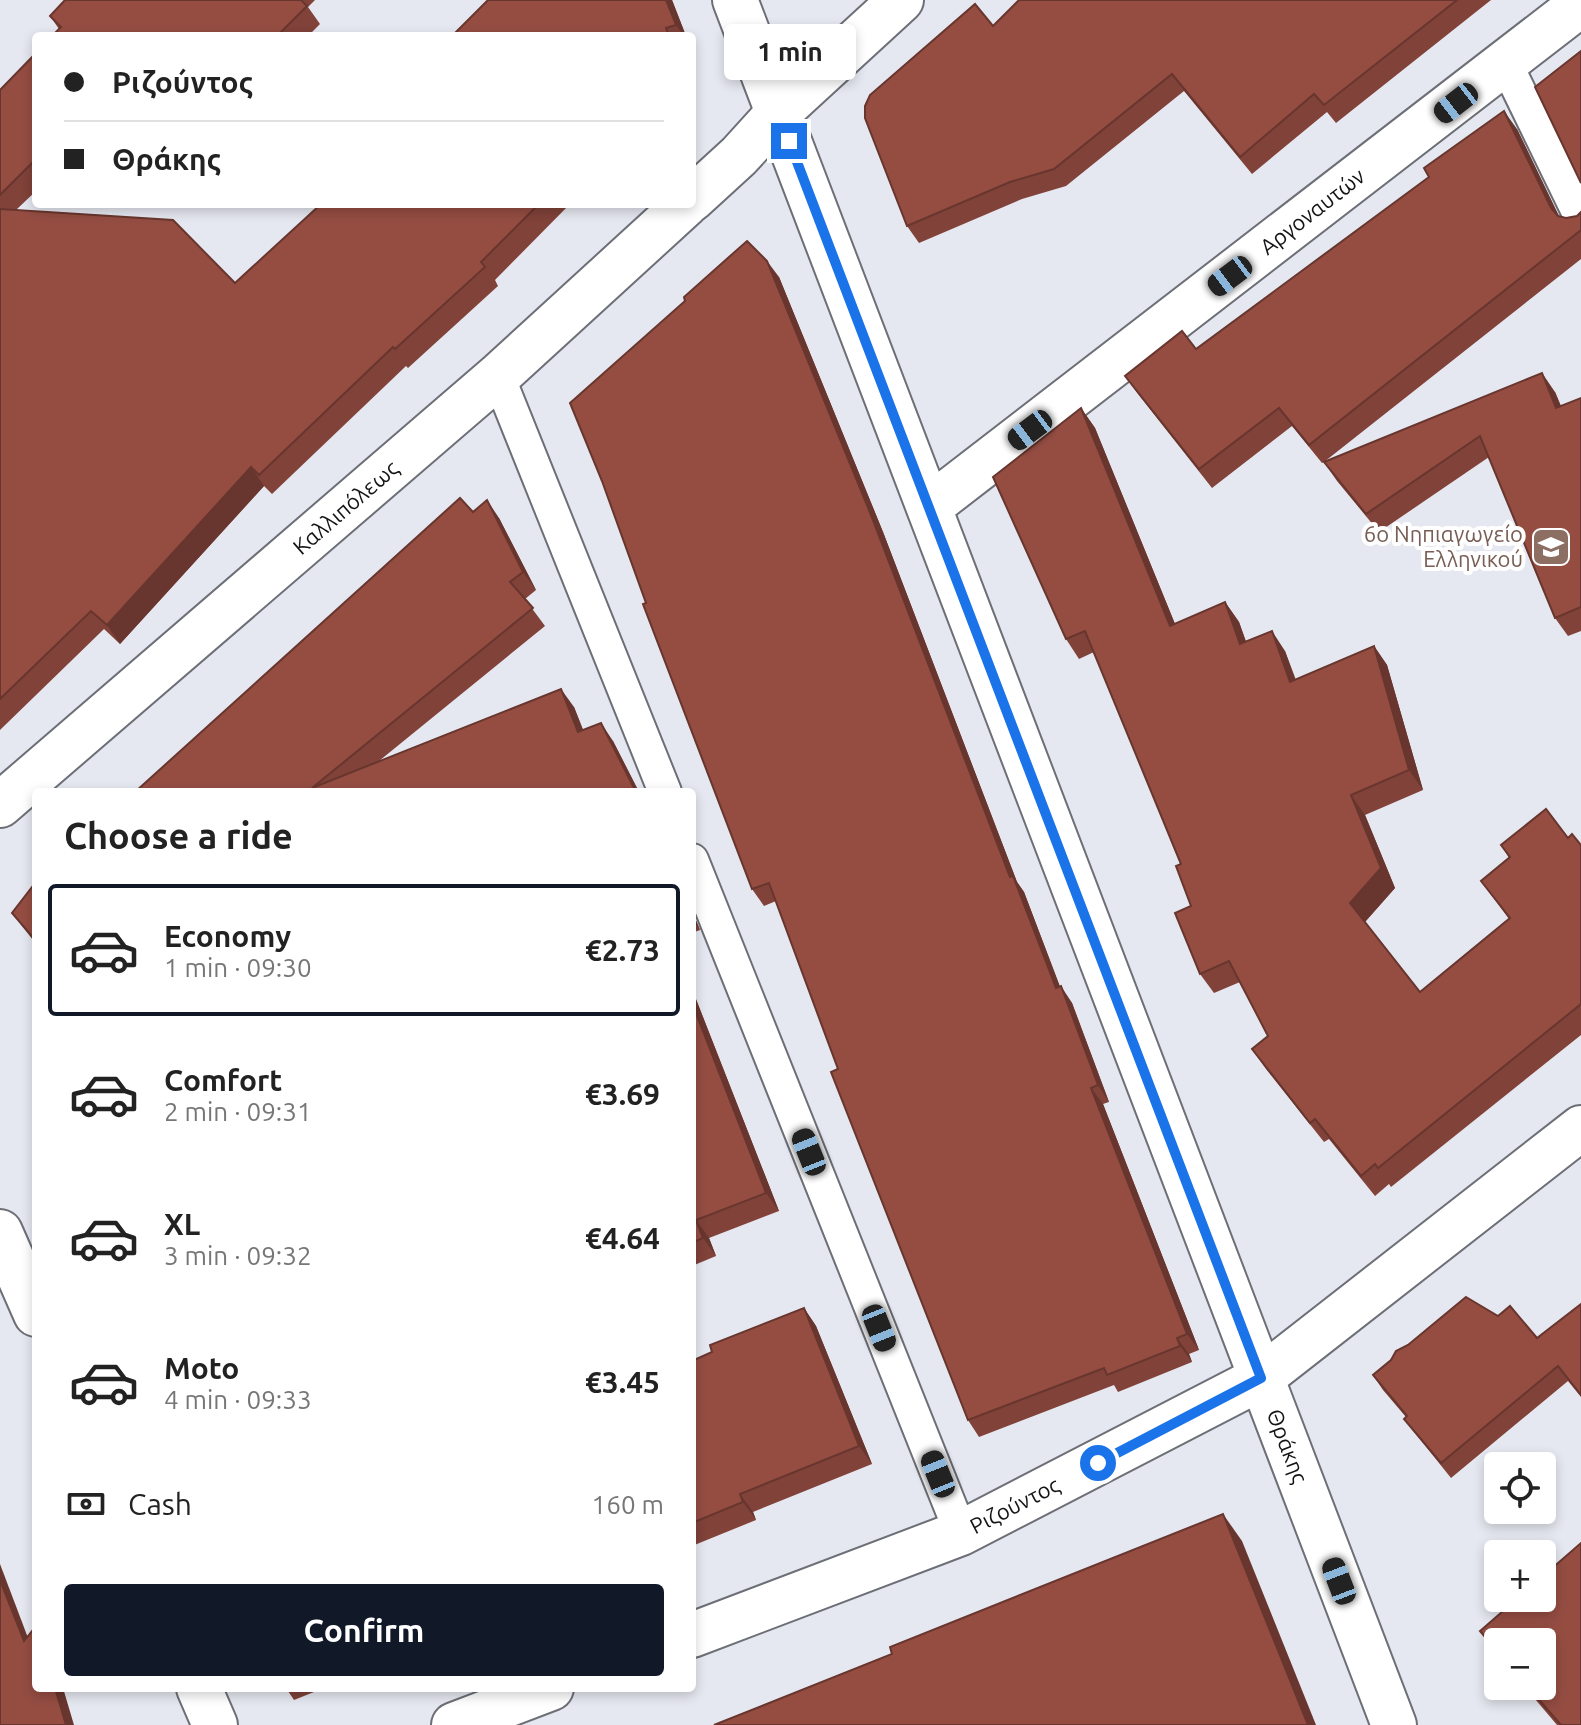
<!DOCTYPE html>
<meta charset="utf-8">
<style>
:root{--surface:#fff;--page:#f2f2f2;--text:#222;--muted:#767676;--line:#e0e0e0;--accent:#111827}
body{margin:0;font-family:Ubuntu,sans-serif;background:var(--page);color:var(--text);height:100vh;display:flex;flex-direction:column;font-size:30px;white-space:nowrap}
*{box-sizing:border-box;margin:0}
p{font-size:26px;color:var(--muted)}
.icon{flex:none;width:44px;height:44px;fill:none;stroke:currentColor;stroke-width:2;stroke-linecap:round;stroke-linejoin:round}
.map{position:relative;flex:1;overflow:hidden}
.sheet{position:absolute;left:32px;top:788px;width:664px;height:904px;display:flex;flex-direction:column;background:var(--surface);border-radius:8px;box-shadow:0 4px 12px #0003}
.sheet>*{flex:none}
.banner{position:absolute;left:32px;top:32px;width:664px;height:176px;border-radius:8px;box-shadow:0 4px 12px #0003;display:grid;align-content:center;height:176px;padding:0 32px;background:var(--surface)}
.buttons{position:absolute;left:1484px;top:1452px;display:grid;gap:16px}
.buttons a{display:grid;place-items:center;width:72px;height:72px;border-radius:8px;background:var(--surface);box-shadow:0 4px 12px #0003;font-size:40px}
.end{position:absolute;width:36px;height:36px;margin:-18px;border:10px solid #1a73e8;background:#fff;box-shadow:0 0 0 4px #fff}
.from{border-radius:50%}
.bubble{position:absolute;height:56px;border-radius:8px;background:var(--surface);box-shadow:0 4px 12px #0003;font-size:26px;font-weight:700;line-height:56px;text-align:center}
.car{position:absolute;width:24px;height:48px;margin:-24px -12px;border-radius:10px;box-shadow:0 0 6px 2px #0007;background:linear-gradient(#222 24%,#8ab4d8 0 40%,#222 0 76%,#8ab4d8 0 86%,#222 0)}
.banner b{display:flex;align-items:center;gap:28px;height:76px;font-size:30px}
.banner b+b{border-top:2px solid var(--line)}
.banner i{width:20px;height:20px;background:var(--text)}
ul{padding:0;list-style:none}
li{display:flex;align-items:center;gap:24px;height:132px;margin:0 16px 12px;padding:0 16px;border:4px solid transparent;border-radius:8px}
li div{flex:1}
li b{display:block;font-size:30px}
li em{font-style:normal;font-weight:700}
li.active{border-color:var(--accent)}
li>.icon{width:72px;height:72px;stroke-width:1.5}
h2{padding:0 32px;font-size:36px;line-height:96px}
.pay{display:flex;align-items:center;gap:20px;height:88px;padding:0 32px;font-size:30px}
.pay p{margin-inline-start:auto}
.primary-button{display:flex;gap:16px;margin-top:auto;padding:16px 32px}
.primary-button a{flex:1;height:92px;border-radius:8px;background:var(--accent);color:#fff;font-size:32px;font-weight:700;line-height:92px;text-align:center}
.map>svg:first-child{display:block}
</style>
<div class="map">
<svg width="1581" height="1725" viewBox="0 0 1581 1725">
<rect width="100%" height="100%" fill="#e6e8f1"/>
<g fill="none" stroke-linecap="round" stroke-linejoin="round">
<defs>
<g id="service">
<path d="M1506,64L1581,218"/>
<path d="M498,376L665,792"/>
<path d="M692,860L961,1533"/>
</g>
<g id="minor">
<path d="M692,199L739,156L778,113L901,0"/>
<path id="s1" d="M929,507L1581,4"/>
<path id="s2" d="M0,805L498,376L686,204"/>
<path d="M0,1232L36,1314"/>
<path id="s3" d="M692,1635L961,1533L1261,1378L1581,1128"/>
<path d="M199,1688L215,1725"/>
<path d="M454,1725L551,1688"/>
</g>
<g id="tertiary">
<path id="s4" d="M735,0L1394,1725"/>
</g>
</defs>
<use href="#service" stroke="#6d6f77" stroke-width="36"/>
<use href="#minor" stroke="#6d6f77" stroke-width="48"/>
<use href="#tertiary" stroke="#6d6f77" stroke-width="48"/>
<use href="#service" stroke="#fff" stroke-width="32"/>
<use href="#minor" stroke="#fff" stroke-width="44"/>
<use href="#tertiary" stroke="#fff" stroke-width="44"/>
</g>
<g fill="#804239">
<path d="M65,0H315L308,7L320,24L308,36H52L59,29L50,16Z"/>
<path d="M488,0H672L686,36H452Z"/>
<path d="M1019,0H1491L1336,123L1327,112L1252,174L1184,91L1066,186L1022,199L919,243L907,226L993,26Z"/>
<path d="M36,53V191L16,210L235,283L321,204H570L495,280L498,286L408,368L406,366L272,494L264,486L120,644L104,629L0,730V90Z"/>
<path d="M1517,129L1559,216L1566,218L1577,216L1581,212V259L1324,462L1555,392L1561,406L1581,398V631L1568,636L1555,618L1489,457L1379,532L1337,481L1324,462L1322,463L1292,426L1212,488L1138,394L1125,376L1196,349Z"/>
<path d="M779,277L883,532L1017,882L1024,892L1060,987L1072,1003L1109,1102L1103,1104L1199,1350L1189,1354L1192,1362L1118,1392L1114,1385L979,1437L968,1420L776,901L764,906L752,889L646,603Z"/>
<path d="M1081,408L1095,428L1175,624L1225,602L1239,622L1246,642L1285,651L1296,680L1374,646L1387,665L1423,790L1365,815L1395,888L1365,922L1420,992L1509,919L1481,881L1509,858L1501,845L1568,838L1581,845V1035L1391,1187L1389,1184L1375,1196L1329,1139L1324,1142L1266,1069L1252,1049L1268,1036L1240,982L1214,993L1200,974L1191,906L1181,864L1094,652L1079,659L1066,639Z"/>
<path d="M473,512L499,518L536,590L525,599L545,626L379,761L574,707L583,730L613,741L639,792H135Z"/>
<path d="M36,882V944L12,913Z"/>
<path d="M692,911L700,930L692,933Z"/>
<path d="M692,989L779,1211L709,1238L716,1256L692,1266Z"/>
<path d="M1581,1304V1397L1568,1381L1451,1478L1415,1433L1404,1419L1406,1417L1383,1390L1373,1375L1537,1338Z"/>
<path d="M804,1308L816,1326L872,1464L753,1512L756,1520L692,1546V1361Z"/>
<path d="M1581,1543V1725H1557L1524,1686H1542V1642H1498V1656L1480,1631L1518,1598H1542V1577Z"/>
<path d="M286,1688H324L294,1700Z"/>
</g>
<g fill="#68362e">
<path d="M666,0H672L686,36H684L676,25Z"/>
<path d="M1504,111L1517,129L1564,227L1551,208Z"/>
<path d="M767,261L779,277L883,532L1017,882L1024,892L1067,1005L1056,988L1010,877Z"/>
<path d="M1542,373L1555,392L1569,426L1556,408Z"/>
<path d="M1081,408L1095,428L1184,646L1170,626Z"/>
<path d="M251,467L264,486L120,644L107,625Z"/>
<path d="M487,500L499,518L536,590L523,572Z"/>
<path d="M1225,602L1239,622L1254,664L1240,644Z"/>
<path d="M1272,631L1285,651L1303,702L1290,682Z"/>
<path d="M1374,646L1387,665L1423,790L1409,770Z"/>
<path d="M561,689L574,707L591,750L578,732Z"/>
<path d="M601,723L613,741L639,792H636Z"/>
<path d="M1351,795L1365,815L1395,888L1364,923L1350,903Z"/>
<path d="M692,911L700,930L692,919Z"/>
<path d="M1061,986L1072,1003L1109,1102L1098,1085Z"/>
<path d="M692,989L779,1211L766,1193L692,1003Z"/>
<path d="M1091,1088L1103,1104L1199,1350L1187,1334Z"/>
<path d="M696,1220L709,1238L716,1256L703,1238Z"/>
<path d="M804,1308L816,1326L872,1464L859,1446Z"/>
<path d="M1177,1338L1189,1354L1192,1362L1180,1346Z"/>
<path d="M740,1494L753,1512L756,1520L743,1502Z"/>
<path d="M1223,1514L1242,1541L1316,1725H1308Z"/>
<path d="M0,1564L36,1659L24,1641L0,1580Z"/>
<path d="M55,1688H63L74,1725H66Z"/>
</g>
<g fill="#954d42" stroke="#68362e" stroke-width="2">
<path d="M65,0H301L307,6L277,36H52L61,27L50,16Z"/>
<path d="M488,0H666L676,25L666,28L669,36H452Z"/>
<path d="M1019,0H1457L1324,105L1314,94L1240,157L1172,74L1054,169L1010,182L907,226L865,118V106L870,95L975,4L993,26Z"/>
<path d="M1581,51V183L1535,87Z"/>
<path d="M36,53V159L0,195V90Z"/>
<path d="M1504,111L1551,208L1558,216L1566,218L1577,216L1581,212V230L1309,445L1279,408L1199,469L1125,376L1182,331L1196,349L1429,177L1424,168Z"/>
<path d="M321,204H539L481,262L485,267L395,349L393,347L259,475L251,467L107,625L91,611L0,699V209L173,220L235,283Z"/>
<path d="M747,241L767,261L871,515L1010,877L1013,876L1056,988L1061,986L1098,1085L1091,1088L1187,1334L1177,1338L1180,1346L1107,1375L1104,1368L968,1420L831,1072L838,1069L769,883L752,889L643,604L646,603L602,481L570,403L685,301L684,297Z"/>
<path d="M1542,373L1556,408L1581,398V607L1555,618L1480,436L1366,514L1324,462Z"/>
<path d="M1081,408L1170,626L1225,602L1240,644L1272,631L1290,682L1374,646L1409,770L1351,795L1381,868L1350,903L1420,992L1510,918L1481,881L1510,857L1501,845L1546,809L1568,838L1572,834L1581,845V1004L1378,1168L1375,1164L1361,1176L1315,1119L1310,1123L1252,1049L1268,1036L1229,961L1200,974L1175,913L1191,906L1176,866L1181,864L1085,631L1066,639L993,477Z"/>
<path d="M460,498L473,512L487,500L523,572L510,582L533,608L312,788L561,689L578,732L601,723L636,792H135Z"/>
<path d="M36,882V941L12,913Z"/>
<path d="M692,1003L766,1193L696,1220L703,1238L692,1243Z"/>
<path d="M1466,1297L1498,1316L1510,1306L1537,1338L1581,1304V1395L1558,1366L1441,1463L1404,1419L1407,1416L1373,1375L1391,1360L1396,1351L1408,1345Z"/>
<path d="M804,1308L859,1446L740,1494L743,1502L692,1523V1361L712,1352L710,1345Z"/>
<path d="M1223,1514L1308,1725H714L892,1654L890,1647Z"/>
<path d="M1581,1543V1725H1561L1527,1686H1542V1642H1498V1652L1480,1631L1518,1598H1542V1577Z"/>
<path d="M0,1580L24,1641L36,1626V1688H55L66,1725H0Z"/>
</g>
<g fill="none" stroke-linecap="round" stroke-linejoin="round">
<path stroke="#1a73e8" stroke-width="10" d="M789,141L1261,1378L1098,1463"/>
</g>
<defs>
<symbol id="school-square" viewBox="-11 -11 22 22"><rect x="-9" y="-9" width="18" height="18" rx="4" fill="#8d6e63" stroke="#fff"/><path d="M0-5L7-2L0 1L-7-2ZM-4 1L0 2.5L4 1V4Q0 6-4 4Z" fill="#fff"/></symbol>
</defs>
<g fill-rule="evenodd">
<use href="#school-square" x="1529" y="525" width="44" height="44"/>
</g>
<g text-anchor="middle" stroke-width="8" stroke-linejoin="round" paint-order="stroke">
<g font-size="22" fill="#141417" stroke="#fff">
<text dy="8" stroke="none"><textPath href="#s1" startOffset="484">Αργοναυτών</textPath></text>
<text dy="8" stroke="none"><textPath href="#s2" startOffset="456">Καλλιπόλεως</textPath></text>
<text dy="8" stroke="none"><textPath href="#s4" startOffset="1548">Θράκης</textPath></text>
<text dy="8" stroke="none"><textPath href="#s3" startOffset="348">Ριζούντος</textPath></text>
</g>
<g font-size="22" fill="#785e54" stroke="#fff" text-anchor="end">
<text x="1523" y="542">6ο Νηπιαγωγείο<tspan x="1523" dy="25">Ελληνικού</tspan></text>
</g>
</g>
</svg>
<div class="buttons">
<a><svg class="icon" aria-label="locate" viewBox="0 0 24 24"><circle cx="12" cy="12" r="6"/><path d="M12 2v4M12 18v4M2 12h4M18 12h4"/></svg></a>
<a>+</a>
<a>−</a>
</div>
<i class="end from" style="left:1098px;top:1463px"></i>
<i class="end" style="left:789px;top:141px"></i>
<div class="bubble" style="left:724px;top:24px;width:132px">1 min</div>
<i class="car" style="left:1456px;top:103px;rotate:232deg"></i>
<i class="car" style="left:1230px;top:276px;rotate:233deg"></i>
<i class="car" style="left:1030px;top:430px;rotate:233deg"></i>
<i class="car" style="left:809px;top:1152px;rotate:338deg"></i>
<i class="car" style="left:879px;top:1328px;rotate:158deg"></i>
<i class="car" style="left:938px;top:1474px;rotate:338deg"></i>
<i class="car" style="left:1339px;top:1581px;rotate:339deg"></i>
<div class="banner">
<b><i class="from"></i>Ριζούντος</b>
<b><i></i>Θράκης</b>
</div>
<section class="sheet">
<h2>Choose a ride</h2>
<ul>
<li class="active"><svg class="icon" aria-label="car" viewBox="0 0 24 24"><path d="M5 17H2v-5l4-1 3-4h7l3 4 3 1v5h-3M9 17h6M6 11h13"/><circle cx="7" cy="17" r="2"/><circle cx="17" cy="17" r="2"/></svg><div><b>Economy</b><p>1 min · 09:30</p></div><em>€2.73</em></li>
<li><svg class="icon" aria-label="car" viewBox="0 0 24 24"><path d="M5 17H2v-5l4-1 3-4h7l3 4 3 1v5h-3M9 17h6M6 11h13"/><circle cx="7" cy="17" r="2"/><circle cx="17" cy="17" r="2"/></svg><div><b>Comfort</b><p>2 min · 09:31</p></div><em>€3.69</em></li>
<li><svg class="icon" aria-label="car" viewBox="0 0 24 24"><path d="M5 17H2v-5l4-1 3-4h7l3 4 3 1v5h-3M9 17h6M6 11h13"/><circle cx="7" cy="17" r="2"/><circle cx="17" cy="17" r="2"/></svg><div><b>XL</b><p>3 min · 09:32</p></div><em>€4.64</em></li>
<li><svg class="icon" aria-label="car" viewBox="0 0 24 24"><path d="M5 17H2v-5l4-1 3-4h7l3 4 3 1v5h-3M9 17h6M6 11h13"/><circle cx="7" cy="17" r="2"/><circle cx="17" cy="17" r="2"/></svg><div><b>Moto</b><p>4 min · 09:33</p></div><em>€3.45</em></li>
</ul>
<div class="pay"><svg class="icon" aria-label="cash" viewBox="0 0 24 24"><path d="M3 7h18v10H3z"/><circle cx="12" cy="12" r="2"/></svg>Cash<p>160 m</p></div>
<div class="primary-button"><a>Confirm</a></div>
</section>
</div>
